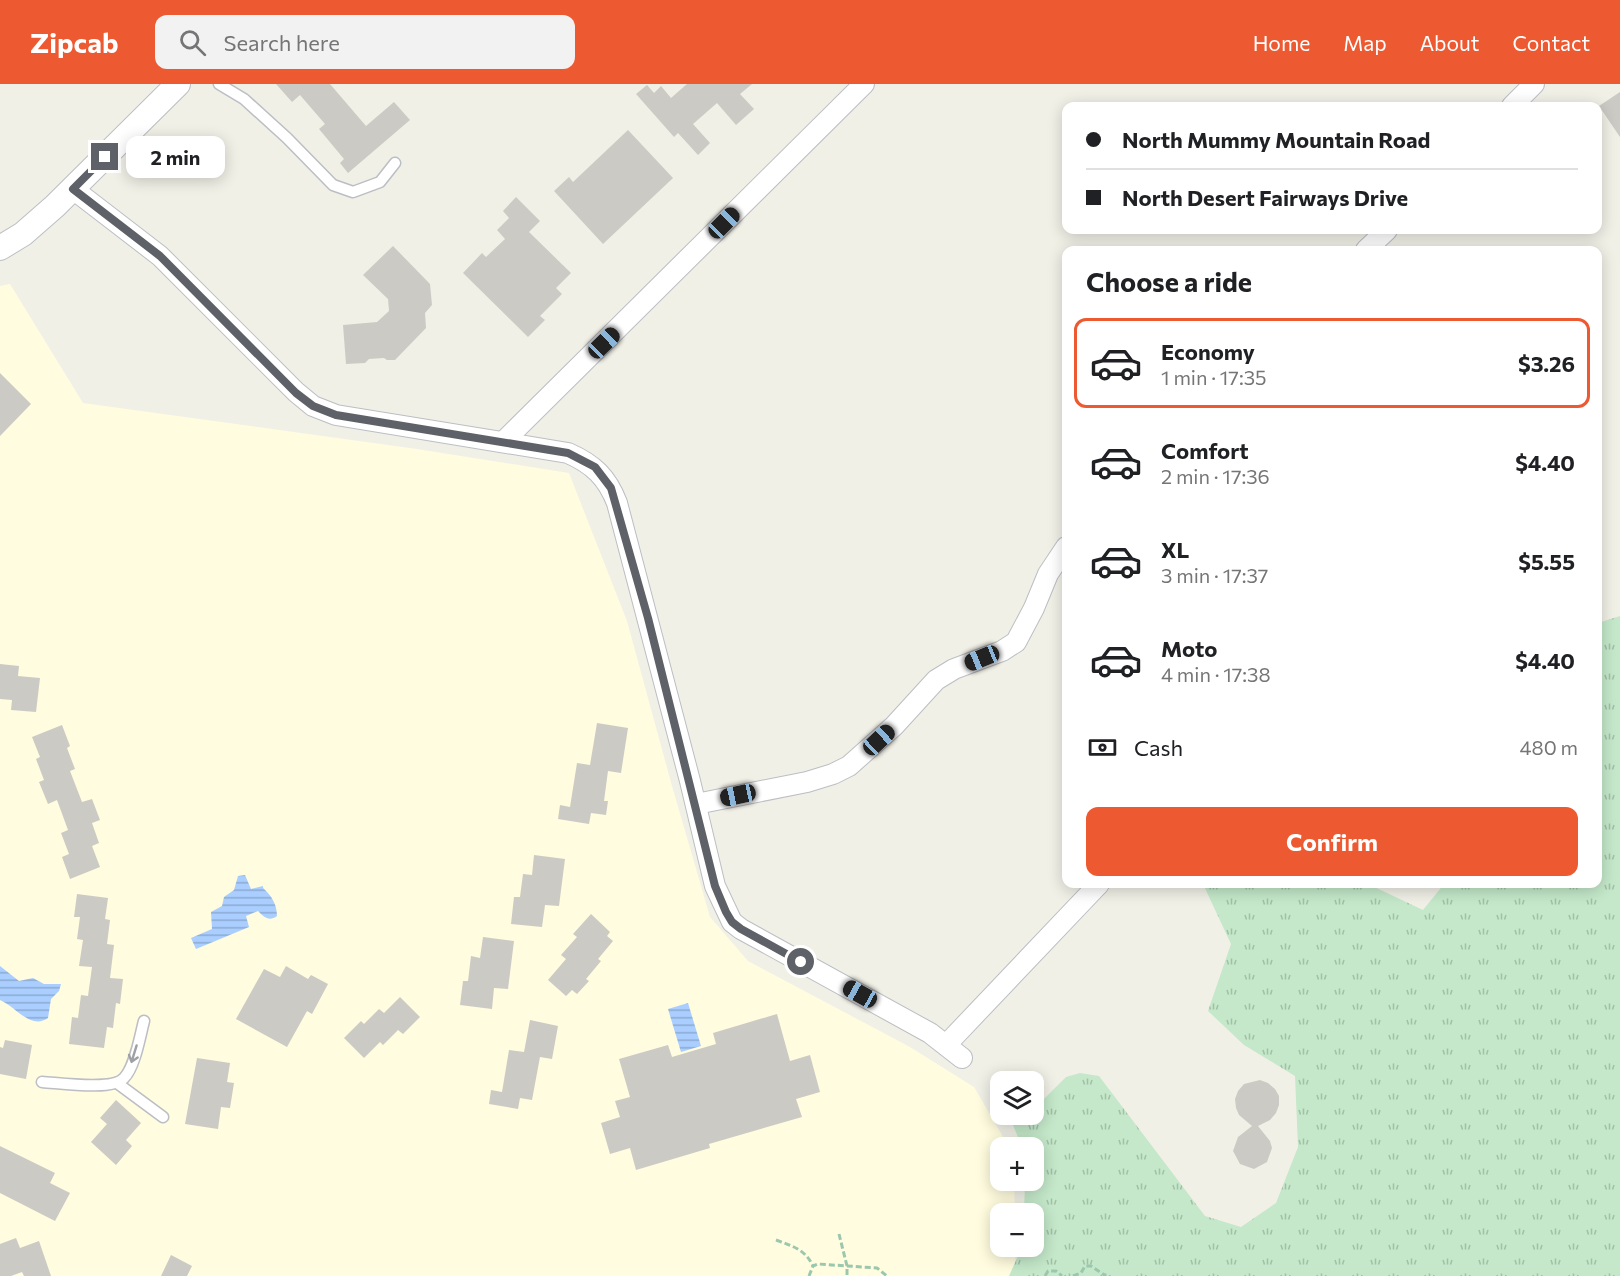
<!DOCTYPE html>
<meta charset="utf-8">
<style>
:root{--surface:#fff;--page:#f2f2f2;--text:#202124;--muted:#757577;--line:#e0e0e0;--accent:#ed5931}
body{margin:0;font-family:Commissioner,sans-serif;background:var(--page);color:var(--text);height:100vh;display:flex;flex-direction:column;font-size:22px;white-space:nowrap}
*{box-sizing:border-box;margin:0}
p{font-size:20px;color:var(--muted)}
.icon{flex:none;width:33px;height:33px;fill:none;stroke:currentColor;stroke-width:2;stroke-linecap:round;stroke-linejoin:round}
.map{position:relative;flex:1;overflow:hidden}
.panel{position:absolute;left:1062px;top:162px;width:540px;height:642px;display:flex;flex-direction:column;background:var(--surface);border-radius:12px;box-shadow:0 3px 15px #0003}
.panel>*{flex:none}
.guide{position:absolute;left:1062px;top:18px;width:540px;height:132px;border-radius:12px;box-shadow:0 3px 15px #0003;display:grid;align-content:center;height:132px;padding:0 24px;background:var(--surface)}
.fabs{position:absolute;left:990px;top:987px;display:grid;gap:12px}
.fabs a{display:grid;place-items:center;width:54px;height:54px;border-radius:12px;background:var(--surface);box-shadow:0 3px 15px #0003;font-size:30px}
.end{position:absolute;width:27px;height:27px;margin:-14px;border:8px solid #5e6168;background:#fff;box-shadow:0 0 0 3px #fff}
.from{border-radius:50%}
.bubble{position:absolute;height:42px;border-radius:12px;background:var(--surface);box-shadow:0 3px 15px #0003;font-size:20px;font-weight:700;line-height:42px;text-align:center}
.car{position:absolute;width:18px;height:36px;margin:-18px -9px;border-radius:8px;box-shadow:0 0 4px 2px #0007;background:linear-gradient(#222 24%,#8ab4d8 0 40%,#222 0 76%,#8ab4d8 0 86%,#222 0)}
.guide b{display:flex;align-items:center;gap:21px;height:57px;font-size:22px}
.guide b+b{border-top:2px solid var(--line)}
.guide i{width:15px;height:15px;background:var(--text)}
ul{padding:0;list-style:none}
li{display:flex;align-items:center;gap:18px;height:90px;margin:0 12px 9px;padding:0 12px;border:3px solid transparent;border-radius:12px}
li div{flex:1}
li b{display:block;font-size:22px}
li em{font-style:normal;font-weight:700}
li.current{border-color:var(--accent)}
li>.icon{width:54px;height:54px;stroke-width:1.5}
h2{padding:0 24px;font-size:27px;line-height:72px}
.pay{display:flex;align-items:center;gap:15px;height:66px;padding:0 24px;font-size:22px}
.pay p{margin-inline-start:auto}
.action{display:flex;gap:12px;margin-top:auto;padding:12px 24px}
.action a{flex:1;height:69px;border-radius:12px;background:var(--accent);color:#fff;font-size:24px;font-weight:700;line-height:69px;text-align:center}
header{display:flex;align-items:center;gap:36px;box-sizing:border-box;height:84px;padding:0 30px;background:var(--accent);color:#fff}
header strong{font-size:28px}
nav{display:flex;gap:33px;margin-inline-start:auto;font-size:21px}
.search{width:420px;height:54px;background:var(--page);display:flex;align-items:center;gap:15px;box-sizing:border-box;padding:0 21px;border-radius:12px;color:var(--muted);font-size:22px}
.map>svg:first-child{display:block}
</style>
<header>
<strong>Zipcab</strong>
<div class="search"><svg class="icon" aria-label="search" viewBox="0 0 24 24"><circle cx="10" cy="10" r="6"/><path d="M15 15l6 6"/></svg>Search here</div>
<nav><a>Home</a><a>Map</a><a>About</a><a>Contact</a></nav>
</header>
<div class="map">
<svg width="1620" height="1192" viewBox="0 0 1620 1192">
<defs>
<pattern id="grass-tufts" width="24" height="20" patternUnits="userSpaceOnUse" patternTransform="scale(1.5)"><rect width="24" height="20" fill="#c4e8c9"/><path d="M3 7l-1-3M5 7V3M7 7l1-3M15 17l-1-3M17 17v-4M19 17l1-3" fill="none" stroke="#a2bfa7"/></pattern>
<pattern id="water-rules" width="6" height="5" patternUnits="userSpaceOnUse" patternTransform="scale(1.5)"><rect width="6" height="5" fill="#a9ceff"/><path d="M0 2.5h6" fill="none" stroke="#8dabd2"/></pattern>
</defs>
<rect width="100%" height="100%" fill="#f1f0e7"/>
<path fill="#fffcdf" d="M10,200L83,319L417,365L569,389L627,537L672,702L710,833L748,877L910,963L974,1003L1009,1063L1000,1064V1096L1014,1097L1015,1129L1000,1130V1162L1015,1163L1016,1192H0V202Z"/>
<path fill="url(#grass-tufts)" d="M1620,532V1192H1009L1022,1163L1034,1162V1130L1024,1129L1025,1097L1034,1096V1064L1022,1063L1013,1041L1028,1031L1034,1030V1025L1066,993L1080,989L1099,992L1205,1132L1241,1143L1276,1119L1298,1063L1295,992L1244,961L1208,927L1231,860L1203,800H1368L1423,826L1444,800H1598V539Z"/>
<g fill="url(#water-rules)">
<path d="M245,791L251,805L263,802V804C271,811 277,820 277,832C269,838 264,833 258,827L246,832L249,843L196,865L191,854L212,845L211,828L222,822L224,813L234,806L238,792Z"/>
<path d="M0,882L19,897L33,894L44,900H61L59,907L51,915L48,934C31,946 16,923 0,916Z"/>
<path d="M688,919L701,962L681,968L668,925Z"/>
</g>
<g fill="#cccac4">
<path d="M276,0H330L366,42L394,18L410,36L348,89L340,79L344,75L319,45L325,40L300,11L292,18Z"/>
<path d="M687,0H752L740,10L754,25L736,41L717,19L693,40L710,59L698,71L678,49L674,53L636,10L647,1L654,9L661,2L671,14Z"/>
<path d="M1620,8V53L1599,22Z"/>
<path d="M628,46L673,94L603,160L554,107L569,93L573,98Z"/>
<path d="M516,113L540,137L529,148L571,189L556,204L562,210L540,232L545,236L528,253L463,189L482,169L486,173L505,155L497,146L509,134L503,127Z"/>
<path d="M393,162L430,200L432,221L425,229L426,244L395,276H387L384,274L369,275L365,279L346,280L343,241L377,238L389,227L388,215L363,191Z"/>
<path d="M0,289L31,320L0,352Z"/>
<path d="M0,580L19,582L18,592L40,594L36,628L11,626L12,616L0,615Z"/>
<path d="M597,639L628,644L621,689L608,687L604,717H608L606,731L591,729L589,740L558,735L560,721L570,723L577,679L590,681Z"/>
<path d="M62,641L70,662L67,664L75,685L70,687L82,718L92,715L100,736L92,739L99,759L92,762L100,783L70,795L62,773L69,770L61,749L68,746L57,716L48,720L39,698L44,696L36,675L40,673L32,653Z"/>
<path d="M534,771L565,775L559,822L545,821L542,843L511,840L514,813H520L523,790L532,791Z"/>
<path d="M77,810L108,814L105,835L110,836L107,860L114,861L110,894L123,895L120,920L116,919L113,944L107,943L104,964L69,960L72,933L78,934L81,911L88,912L92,883L79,882L83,856L77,855L80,833H74Z"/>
<path d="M591,830L610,848L607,852L613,857L598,875L601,877L586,895L589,897L577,910L572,906L566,912L548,896L566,875L561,871L577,853L573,850Z"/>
<path d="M483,853L514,857L508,905L494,904L492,925L460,921L463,897H468L471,872L480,874Z"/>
<path d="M286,882L308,895L311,891L328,900L312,930L307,927L287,963L236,935L264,885L280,893Z"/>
<path d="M400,913L420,933L403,950L398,946L383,961L380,958L364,974L344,954L361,937L364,940L379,925L384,929Z"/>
<path d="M777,930L790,977L810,971L820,1008L796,1015L802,1033L709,1060L710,1064L636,1086L630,1064L610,1070L601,1039L620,1033L615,1017L630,1013L619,975L668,961L672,973L716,960L713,949Z"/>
<path d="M530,936L558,942L552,975L540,973L532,1016L520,1014L518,1025L489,1020L491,1006L502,1008L509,966L524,968Z"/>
<path d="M5,956L32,961L26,995L0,990V963L3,964Z"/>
<path d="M197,974L230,979L227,998L234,999L230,1024L221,1023L218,1045L185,1040Z"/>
<path d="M1260,996L1268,999L1275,1005L1279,1012V1021L1276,1029L1270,1036L1258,1042L1270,1057L1272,1064L1267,1078L1254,1085L1240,1080L1233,1067L1238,1053L1252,1042L1239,1031L1236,1024L1235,1015L1238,1007L1244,1000Z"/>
<path d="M116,1016L141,1039L126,1056L132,1062L116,1081L91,1058L107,1040L100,1034Z"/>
<path d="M0,1062L55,1089L50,1099L70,1109L55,1137L0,1109Z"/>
<path d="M16,1154L20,1164L39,1157L51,1192H24L22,1188L11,1192H0V1160Z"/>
<path d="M171,1171L192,1182L187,1192H161Z"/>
</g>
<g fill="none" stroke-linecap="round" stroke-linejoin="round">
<defs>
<g id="service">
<path d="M219,0L244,15L287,54L333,101L353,108L380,98L395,79"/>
<path d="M42,998C60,999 113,1007 124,994C135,983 140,952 144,937"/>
<path d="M117,999L163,1033"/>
</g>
<g id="minor">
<path d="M1512,22L1534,0"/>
<path d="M73,105L160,172L296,308L313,322L336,331L568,369C593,380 607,393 617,419L690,697L715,802L732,838L741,845L930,949L962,974"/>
<path d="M1366,166L1387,146"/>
<path d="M504,357L864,0"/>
<path d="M696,720L807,698L833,690L849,682L894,642L936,596L954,585L1002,567L1016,558L1034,524L1048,490L1066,463"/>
<path d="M946,961L1099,800"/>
</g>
<path id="tertiary" d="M0,164L23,150L55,122L178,0"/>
</defs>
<use href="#service" stroke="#bbbec3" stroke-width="13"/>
<use href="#minor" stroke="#bbbec3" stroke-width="22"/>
<use href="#tertiary" stroke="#bbbec3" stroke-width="26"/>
<g stroke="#9bc7ae" stroke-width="3" stroke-dasharray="6 3" stroke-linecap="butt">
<path d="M839,1150L847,1182V1192"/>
<path d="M776,1156C792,1162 805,1165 813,1182"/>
<path d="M809,1192L813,1182L818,1180L877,1184L887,1192"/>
<path d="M1045,1192L1048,1187H1056L1062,1192"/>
<path d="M1073,1192L1081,1189L1085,1182H1091L1106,1192"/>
</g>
<use href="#service" stroke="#fff" stroke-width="10"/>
<use href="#minor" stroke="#fff" stroke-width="20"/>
<use href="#tertiary" stroke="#fff" stroke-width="24"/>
</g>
<defs><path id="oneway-shaft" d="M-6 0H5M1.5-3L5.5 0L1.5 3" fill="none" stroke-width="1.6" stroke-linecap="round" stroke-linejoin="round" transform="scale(1.5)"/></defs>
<use stroke="#9ea0a4" href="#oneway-shaft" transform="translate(134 970) rotate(107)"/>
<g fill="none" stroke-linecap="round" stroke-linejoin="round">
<path stroke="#5e6168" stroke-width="8" d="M105,73L73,105L160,172L296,309L313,322L336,331L568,369L595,383L611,404L648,534L715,802L726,828L732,838L741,845L801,878"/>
</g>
</svg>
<div class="fabs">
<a><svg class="icon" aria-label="layers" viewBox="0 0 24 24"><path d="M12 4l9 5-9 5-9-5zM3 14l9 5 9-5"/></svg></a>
<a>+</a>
<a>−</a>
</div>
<i class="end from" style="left:801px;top:878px"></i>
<i class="end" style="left:105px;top:73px"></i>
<div class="bubble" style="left:126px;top:52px;width:99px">2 min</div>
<i class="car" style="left:724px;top:139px;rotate:45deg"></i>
<i class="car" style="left:604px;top:259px;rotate:46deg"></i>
<i class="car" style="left:982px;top:574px;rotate:248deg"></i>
<i class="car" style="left:879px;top:656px;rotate:47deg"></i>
<i class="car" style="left:738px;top:711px;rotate:258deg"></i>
<i class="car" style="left:860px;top:910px;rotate:299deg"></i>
<div class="guide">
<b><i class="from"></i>North Mummy Mountain Road</b>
<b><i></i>North Desert Fairways Drive</b>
</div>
<section class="panel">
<h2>Choose a ride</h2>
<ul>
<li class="current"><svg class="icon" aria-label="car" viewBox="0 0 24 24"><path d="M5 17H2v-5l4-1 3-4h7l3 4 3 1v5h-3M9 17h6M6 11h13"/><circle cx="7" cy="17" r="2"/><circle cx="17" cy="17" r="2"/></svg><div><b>Economy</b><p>1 min · 17:35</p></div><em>$3.26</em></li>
<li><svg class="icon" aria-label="car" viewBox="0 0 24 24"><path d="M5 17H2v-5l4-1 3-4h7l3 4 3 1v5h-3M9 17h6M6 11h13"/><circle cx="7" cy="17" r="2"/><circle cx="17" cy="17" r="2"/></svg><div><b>Comfort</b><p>2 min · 17:36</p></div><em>$4.40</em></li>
<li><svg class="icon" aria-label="car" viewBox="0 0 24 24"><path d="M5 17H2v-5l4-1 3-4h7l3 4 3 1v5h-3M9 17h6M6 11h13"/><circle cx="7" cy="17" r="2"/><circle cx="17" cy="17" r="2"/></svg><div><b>XL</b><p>3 min · 17:37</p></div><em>$5.55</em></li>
<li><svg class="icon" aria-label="car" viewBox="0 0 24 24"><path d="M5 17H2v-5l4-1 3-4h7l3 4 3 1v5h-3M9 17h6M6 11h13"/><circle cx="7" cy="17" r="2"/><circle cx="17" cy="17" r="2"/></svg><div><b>Moto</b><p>4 min · 17:38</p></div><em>$4.40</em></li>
</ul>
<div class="pay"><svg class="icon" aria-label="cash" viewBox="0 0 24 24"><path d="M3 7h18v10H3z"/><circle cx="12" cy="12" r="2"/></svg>Cash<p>480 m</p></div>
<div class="action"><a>Confirm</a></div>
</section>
</div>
